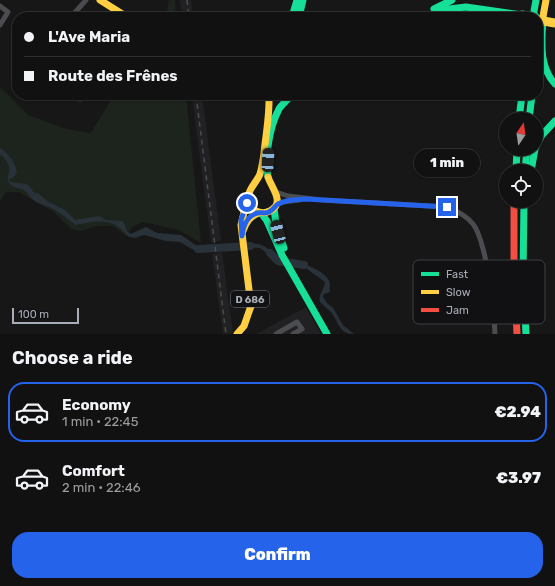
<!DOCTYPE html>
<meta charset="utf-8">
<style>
:root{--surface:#111;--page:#1a1a1a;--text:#f1f3f6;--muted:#9c9d9f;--line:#303131;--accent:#2563eb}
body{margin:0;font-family:Rubik,sans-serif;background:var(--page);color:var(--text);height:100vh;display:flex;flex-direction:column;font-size:15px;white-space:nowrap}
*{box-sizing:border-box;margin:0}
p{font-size:13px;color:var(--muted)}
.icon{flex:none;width:22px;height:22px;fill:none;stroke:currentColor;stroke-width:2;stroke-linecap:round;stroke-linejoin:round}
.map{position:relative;height:334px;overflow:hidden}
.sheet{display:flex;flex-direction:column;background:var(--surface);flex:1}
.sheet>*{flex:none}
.banner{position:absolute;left:12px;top:12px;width:531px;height:88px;border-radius:16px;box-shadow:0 1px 3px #0004,0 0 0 1px var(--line);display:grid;align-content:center;height:88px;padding:0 12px;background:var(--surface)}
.needle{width:26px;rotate:13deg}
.tools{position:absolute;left:499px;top:112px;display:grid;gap:8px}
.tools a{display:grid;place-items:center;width:44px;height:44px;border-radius:50%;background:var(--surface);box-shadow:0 1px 3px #0004,0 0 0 1px var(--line);font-size:20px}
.scale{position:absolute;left:12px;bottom:10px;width:67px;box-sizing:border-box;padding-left:4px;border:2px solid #a8adb8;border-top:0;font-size:11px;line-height:14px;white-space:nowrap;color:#a8adb8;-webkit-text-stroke:3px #111113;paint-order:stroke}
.end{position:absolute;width:18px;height:18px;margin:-9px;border:5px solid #2563eb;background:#fff;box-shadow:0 0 0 2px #fff}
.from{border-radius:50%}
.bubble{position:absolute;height:28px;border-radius:14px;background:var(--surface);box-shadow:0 1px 3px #0004,0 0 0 1px var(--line);font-size:13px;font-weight:800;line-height:28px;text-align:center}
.car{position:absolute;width:12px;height:24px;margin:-12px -6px;border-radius:5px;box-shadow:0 0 3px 1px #0007;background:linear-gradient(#222 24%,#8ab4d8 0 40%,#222 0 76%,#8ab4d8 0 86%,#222 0)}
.banner b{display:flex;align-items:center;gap:14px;height:38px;font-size:15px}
.banner b+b{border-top:1px solid var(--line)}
.banner i{width:10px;height:10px;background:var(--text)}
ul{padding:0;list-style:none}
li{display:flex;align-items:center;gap:12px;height:60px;margin:0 8px 6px;padding:0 4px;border:2px solid transparent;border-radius:16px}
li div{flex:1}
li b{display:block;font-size:15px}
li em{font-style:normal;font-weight:800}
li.selected{border-color:var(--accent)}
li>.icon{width:36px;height:36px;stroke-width:1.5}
h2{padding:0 12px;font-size:18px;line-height:48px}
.cta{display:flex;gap:8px;margin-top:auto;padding:8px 12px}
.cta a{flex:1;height:46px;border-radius:16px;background:var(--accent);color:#fff;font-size:16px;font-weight:800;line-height:46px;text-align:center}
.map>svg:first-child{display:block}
</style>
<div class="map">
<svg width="555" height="334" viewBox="0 0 555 334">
<rect width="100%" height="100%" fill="#171717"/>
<g fill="#212123">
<path d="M180,0H191L193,17H182Z"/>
<path d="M192,95H202L221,241L211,243Z"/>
<path d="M222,252L233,332L231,334H223L212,254Z"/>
<path d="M306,307L321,334H256Z"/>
</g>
<g fill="#1d241e">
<path d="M169,0H175L176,17H166Z"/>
<path d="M0,87L28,115L66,129L91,133L114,95H186L201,243L179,230L143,222L132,227L127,236L112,226H97L80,231L71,229L54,212L19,192H6L0,201Z"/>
</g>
<g fill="#2a3239">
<path d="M476,95H503V98L494,100L478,99Z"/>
<path d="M0,148C8,153 15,162 17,172L13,178L9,179V181C19,185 29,180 33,192L39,194L47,201L65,210L75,220L99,216L106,220L122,221L124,223L127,231L131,234L146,227L157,233L181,235L197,246L203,248L209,247L210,252H197L180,242L166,241L144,235L135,238L129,237C125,234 122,229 117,226C105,218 88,223 75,225C69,220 62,214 55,210C49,206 41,205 35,201C31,199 28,193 24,190C20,188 13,188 10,184C2,176 19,170 0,154Z"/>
<path d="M238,243L239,248L224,250V245Z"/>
<path d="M247,243C263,244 265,245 276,257V260L273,258L260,248L247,247Z"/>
<path d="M294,259C304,265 321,269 328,279C331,282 329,288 330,292L324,294L323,297L327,303L333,308L343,325L354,334C338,334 339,321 330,311C326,308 323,305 320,302C318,294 324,290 325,282L303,266L297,267L293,260Z"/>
</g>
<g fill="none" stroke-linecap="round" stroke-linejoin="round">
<g stroke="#2a3239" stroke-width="8">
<path d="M198,249L250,246"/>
<path d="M270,253L278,261L304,265"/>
</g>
<g stroke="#4b4c50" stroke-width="5">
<path d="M0,6L8,12L0,25"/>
<path d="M71,17L86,0"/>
<path d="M71,95L80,99"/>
<path d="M276,192L288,196L322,200L447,207C457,212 466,215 473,224C478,230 481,241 483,249C491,278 494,304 495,334"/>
<path d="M276,205L283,202L299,200"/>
<path d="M276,334L297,322L302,329L293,334"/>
</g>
<g stroke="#16e098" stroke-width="7">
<path d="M434,9L452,0"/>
<path d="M292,17L297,0"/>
<path d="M299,17L303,0"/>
<path d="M428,17L449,9L466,7L522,15"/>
<path d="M533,17L536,0"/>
<path d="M543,17C542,41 538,65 555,84"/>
<path d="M289,98L297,95"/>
<path d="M519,119L522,95"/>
<path d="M529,119L532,95"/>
<path d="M536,147L542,135L555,121"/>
<path d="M516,171L517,149"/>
<path d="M525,171L527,149"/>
<path d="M531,171L535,149"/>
<path d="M268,177C265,156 269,128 279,109C282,104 288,100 291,95"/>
<path d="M524,201L523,277L526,334"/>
<path d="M274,208L276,224L284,248"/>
<path d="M261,213L267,221L282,255L327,334"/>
</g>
<g stroke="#ffcf43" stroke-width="7">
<path d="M100,0L127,17"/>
<path d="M542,22L546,0"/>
<path d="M264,95L265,96"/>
<path d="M268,177C271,187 286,203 270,211C260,216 248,209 248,198C248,189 257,182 260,174C263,164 264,154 265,144C267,129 269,115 269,101"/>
<path d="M243,231C246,222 250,216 259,213"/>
<path d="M237,334L244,326L251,306L241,225L247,200"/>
</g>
<path stroke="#f24e42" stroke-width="7" d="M514,201V273L517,334"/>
<g stroke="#4b4c4f" stroke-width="1.5" stroke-dasharray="5 4" stroke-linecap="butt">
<path d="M187,0L189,17"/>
<path d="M196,95L226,334"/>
</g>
<path stroke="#16e098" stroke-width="9" d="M522,15L535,17"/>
<path stroke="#ffcf43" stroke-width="9" d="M538,20L555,23"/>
</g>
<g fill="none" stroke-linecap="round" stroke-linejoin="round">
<path stroke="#2563eb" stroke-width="5" d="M247,203L241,220L242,236C243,227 247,216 257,213C261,212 265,214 269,212C273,210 275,206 278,204C287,199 297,200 306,199L447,207"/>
</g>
<g text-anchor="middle" stroke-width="3" stroke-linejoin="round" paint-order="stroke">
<rect fill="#111113" stroke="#7b7e86" stroke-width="1" x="231" y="291" width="38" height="16" rx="3"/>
<g font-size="10" font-weight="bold" fill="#a8adb8">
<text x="250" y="303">D 686</text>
</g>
</g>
<rect x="413" y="260" width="132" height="64" rx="6" fill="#111113" stroke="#3e4045" stroke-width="1"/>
<rect x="421" y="272" width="18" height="4" fill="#16e098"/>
<rect x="421" y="290" width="18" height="4" fill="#ffcf43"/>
<rect x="421" y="308" width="18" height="4" fill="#f24e42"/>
<g font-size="11" fill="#a8adb8">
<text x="446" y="278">Fast</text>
<text x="446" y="296">Slow</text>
<text x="446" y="314">Jam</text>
</g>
</svg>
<div class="tools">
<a><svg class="needle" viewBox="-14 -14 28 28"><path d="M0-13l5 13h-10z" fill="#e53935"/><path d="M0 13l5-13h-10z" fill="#9c9d9f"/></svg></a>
<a><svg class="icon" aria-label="locate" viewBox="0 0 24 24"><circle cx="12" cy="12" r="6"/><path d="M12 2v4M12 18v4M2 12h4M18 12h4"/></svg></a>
</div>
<div class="scale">100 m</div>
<i class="end from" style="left:247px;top:203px"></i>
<i class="end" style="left:447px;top:207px"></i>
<div class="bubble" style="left:414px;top:149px;width:66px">1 min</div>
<i class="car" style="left:268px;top:160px;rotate:3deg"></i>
<i class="car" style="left:278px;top:232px;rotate:346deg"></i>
<div class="banner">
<b><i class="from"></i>L'Ave Maria</b>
<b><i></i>Route des Frênes</b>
</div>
</div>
<section class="sheet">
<h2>Choose a ride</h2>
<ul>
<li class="selected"><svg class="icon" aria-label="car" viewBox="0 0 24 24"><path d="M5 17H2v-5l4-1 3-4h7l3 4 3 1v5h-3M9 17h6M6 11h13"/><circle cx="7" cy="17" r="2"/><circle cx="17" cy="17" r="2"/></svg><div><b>Economy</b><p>1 min · 22:45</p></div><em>€2.94</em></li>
<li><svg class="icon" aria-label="car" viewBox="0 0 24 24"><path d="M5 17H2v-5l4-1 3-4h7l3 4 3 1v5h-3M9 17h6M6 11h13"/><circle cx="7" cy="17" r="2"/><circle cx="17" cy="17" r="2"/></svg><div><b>Comfort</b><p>2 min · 22:46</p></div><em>€3.97</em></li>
</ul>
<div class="cta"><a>Confirm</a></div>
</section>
